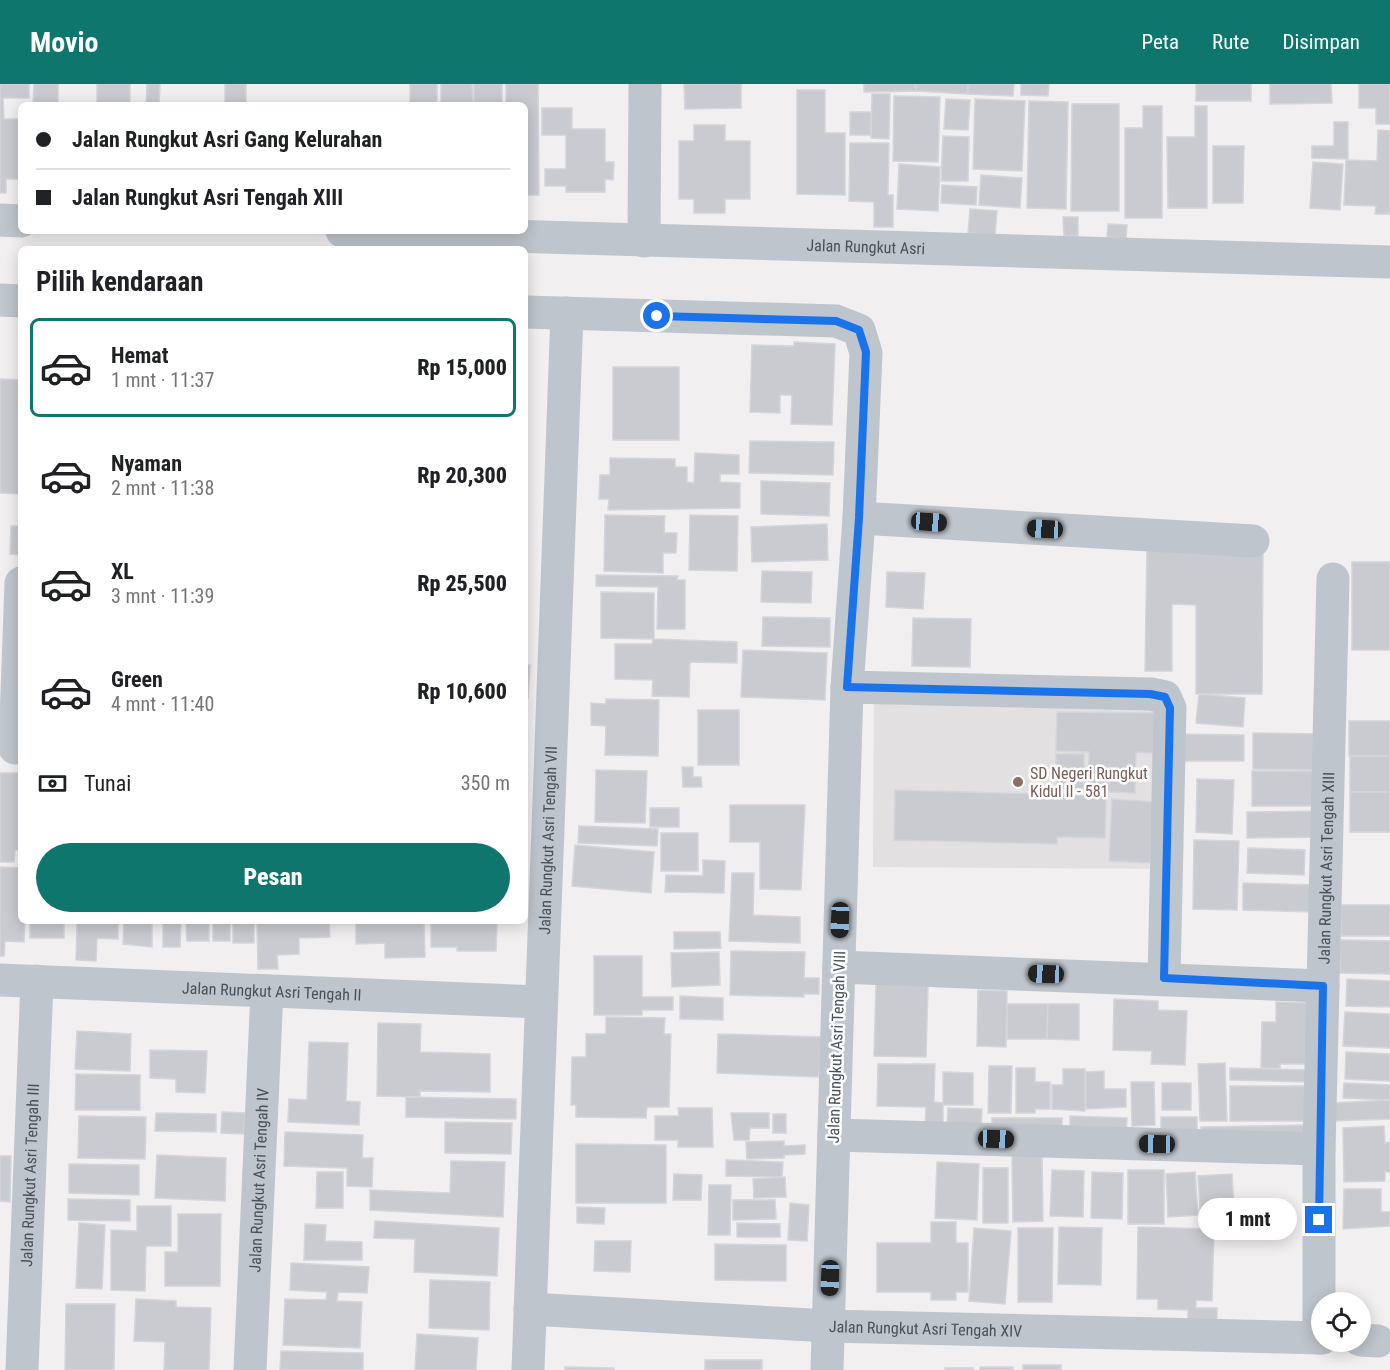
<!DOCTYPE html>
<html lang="id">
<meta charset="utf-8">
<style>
:root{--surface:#fff;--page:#f2f2f2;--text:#202124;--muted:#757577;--line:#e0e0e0;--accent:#0f766e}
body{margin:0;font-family:"Roboto Condensed",sans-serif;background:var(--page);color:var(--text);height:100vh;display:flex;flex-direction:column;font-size:22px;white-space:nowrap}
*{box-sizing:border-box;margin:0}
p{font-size:20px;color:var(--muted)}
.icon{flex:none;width:33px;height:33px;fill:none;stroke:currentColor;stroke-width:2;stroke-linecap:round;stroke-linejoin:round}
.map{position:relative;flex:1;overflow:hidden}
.side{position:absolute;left:18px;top:162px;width:510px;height:678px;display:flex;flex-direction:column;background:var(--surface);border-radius:9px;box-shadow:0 3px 15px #0003}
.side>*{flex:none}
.guide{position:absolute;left:18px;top:18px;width:510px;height:132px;border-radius:9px;box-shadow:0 3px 15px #0003;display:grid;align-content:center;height:132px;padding:0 18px;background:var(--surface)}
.fabs{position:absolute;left:1311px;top:1208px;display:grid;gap:12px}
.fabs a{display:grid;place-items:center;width:60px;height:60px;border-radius:50%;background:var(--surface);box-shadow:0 3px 15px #0003;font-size:30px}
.end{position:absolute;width:27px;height:27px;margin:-14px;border:8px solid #1a73e8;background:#fff;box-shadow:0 0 0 3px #fff}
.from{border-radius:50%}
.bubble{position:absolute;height:42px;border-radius:21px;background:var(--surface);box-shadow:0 3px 15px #0003;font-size:20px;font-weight:800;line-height:42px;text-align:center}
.car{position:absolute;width:18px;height:36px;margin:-18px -9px;border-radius:8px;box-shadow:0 0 4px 2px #0007;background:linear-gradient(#222 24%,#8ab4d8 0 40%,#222 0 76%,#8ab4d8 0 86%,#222 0)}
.guide b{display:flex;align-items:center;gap:21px;height:57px;font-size:22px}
.guide b+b{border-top:2px solid var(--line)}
.guide i{width:15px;height:15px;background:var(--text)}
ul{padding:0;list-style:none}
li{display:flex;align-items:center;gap:18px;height:99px;margin:0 12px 9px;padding:0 6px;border:3px solid transparent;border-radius:9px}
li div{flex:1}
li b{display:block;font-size:22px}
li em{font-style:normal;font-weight:800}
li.on{border-color:var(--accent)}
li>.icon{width:54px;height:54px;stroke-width:1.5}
h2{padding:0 18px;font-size:27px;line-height:72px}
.pay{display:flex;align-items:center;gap:15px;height:66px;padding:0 18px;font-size:22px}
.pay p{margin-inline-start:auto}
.action{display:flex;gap:12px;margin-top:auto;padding:12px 18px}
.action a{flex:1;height:69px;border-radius:36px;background:var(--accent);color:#fff;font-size:24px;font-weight:800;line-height:69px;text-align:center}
header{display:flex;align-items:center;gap:36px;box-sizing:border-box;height:84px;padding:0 30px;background:var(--accent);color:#fff}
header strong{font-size:28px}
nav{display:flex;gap:33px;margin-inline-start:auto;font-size:21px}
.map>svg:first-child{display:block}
</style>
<header>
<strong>Movio</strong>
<nav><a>Peta</a><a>Rute</a><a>Disimpan</a></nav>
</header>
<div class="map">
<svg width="1390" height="1286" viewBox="0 0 1390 1286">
<rect width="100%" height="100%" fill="#f1efef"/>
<path fill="#e2e0e0" d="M874,612L1163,614L1162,785L873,783Z"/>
<g fill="#c9cbd1" stroke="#d4d5da" stroke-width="1.5">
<path d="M0,0H29V14H3L4,35H21V95H6V109H0Z"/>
<path d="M34,0H58V21H33Z"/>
<rect x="97" y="0" width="33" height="21"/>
<path d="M147,0H160L159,21H146Z"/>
<rect x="225" y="0" width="21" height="21"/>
<rect x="410" y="0" width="27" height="21"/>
<path d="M441,0H472L473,21H441Z"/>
<rect x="474" y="0" width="28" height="21"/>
<path d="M506,0H538L539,111H525V21H506Z"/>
<path d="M684,0H741V24L685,25Z"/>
<path d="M864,0H915L916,7L864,8Z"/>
<path d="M916,0H968V10L916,7Z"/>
<path d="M968,0H1014L1013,12L968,10Z"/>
<path d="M1021,0H1049L1048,12L1021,11Z"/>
<rect x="1196" y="0" width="55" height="17"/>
<path d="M1270,0H1331L1332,19L1270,20Z"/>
<path d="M1359,0H1390V40H1376V24H1359Z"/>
<path d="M797,6H825V49H845V111L797,110Z"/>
<path d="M872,10H890L889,55L871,54Z"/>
<path d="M894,12L940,13L938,78L893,77Z"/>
<path d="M946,15L970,16L968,46L944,45Z"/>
<path d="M975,15L1025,17L1022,87L973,85Z"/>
<path d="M1029,17L1068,18L1066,125L1027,124Z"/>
<path d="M1072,20H1119V127H1071Z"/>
<path d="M1143,22H1162V134H1125V44H1143Z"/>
<path d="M1195,22H1207V124H1168L1167,53H1195Z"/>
<path d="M542,24H572V45H605V78H614L613,96L605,95V108H566V102H545V85H566V51H542Z"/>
<rect x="850" y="28" width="21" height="23"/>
<path d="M1334,38H1348V75L1312,74V62H1334Z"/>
<path d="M694,41H725V57H750V115H725V129H694V115H679V57H694Z"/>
<path d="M1378,46L1390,47V130H1375L1376,122L1344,121L1346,76L1377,77Z"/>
<path d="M943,52L969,53L968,97H941Z"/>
<path d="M850,59H889L888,111H893V143H874V118L849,117Z"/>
<path d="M1213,62H1244L1243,119H1213Z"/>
<path d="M1313,78L1343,80L1340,126L1310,124Z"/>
<path d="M899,80L940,83L938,127L897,125Z"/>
<path d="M981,91L1022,94L1020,124L979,121Z"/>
<path d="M942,101L977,103L976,121L941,119Z"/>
<path d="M970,125L997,127L995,151L968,149Z"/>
<path d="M1063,133H1078V152H1064Z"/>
<path d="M1108,140L1127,141L1126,155L1107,153Z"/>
<path d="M794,258L835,260L832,341L791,340L792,311H780V329L750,328L752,261L794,262Z"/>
<rect x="613" y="283" width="66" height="73"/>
<path d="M0,295L21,296V410L0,409Z"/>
<path d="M750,357L834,358L833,391L749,389Z"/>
<path d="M695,369L739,371V390H720V398L740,399V424L608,426L609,415H599L600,391H610V374L675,375V383H687V398L694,399Z"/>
<path d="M761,397L830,399L829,432L761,430Z"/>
<path d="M605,431L665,432L664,449H677L676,469H663V489L604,487Z"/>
<path d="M690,431L738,432L737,487L689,486Z"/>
<path d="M827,440L828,476L752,478L751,443Z"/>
<path d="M11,442H21V471L10,470Z"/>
<path d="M1147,462L1263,465L1262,610H1196V521L1172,520V587H1145Z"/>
<rect x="1352" y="478" width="38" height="88"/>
<path d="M762,487L812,488L811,519L761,518Z"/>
<path d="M887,488L925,489L923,525L886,523Z"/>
<path d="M596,491L678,492L677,496H685V545H657L658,503L596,502Z"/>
<path d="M601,508L654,509V555L737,558V579L690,578L689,613L652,612L653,596L615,595V560H652L653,555L601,554Z"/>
<path d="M763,533L830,534V563L762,562Z"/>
<path d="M913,534L971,535L970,583L912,582Z"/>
<path d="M743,566L827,569L825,616L741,613Z"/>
<path d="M525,581H530L528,614H525Z"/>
<path d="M1199,610L1245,614L1243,643L1196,639Z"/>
<path d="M606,615L659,616L658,672L605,671L606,642L591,641V619L606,620Z"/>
<rect x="698" y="626" width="41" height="55"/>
<path d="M1057,628L1154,629L1153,669L1136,668L1135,709L1088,707L1089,668L1056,667Z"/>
<rect x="1349" y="637" width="41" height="35"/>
<path d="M1253,649L1319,650V686L1253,685Z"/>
<path d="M1179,650L1244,651V677H1179Z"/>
<rect x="1056" y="670" width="28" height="35"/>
<rect x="1350" y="672" width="40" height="36"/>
<path d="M682,683H693V693H701L702,703H683Z"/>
<path d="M596,686L647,687L645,739L595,738Z"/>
<rect x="1252" y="687" width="66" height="35"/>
<path d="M0,689H21V766H15L14,778H0Z"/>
<path d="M1197,695L1234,696L1232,750L1196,748Z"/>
<path d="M895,706L1106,712L1105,754L1057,753V760L894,756Z"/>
<rect x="1350" y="708" width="40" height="40"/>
<path d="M1112,715L1153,718L1150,779L1109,777Z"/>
<path d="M730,721H805L801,806L760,805V758H730Z"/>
<rect x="650" y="724" width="29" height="19"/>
<path d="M1319,727L1320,753L1247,754V728Z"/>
<path d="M579,742L658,745L657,762L578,759Z"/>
<rect x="661" y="749" width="37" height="38"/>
<path d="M1194,756L1239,757L1237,826L1193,825Z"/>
<path d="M575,761L654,768L651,809L572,802Z"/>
<path d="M1248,764L1305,766L1304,791L1247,789Z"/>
<path d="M703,776L725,777L724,809L665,808L666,791L703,792Z"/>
<path d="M0,783L21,784V837H25L24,858L5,857L4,872H0Z"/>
<path d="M732,789H754L753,831L800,833V859L729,857Z"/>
<path d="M1243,799L1317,801L1316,828L1243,826Z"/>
<rect x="1341" y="821" width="49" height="31"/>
<rect x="30" y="837" width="34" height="17"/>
<path d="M77,837H118V855L97,854L96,877L76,876Z"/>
<path d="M124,837H152V863L123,860Z"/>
<path d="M163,837H181L180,863H163Z"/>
<path d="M186,837H209V857H187Z"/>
<rect x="213" y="837" width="17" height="20"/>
<rect x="233" y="837" width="21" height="22"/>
<path d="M257,837H329L330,853L299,854V870L277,871L278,885H258Z"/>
<path d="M356,837H424L425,873L385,874V859L356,860Z"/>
<path d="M431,837H497L496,867H457V863H431Z"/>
<path d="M674,848H720L721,864L674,865Z"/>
<path d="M1340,856L1390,857V890L1340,889Z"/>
<path d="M731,867L805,868L804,894H819V910H804V913L730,911Z"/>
<path d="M719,868L720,901L672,903L671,869Z"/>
<path d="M594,872H642V913H673V926H642V931H594Z"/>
<path d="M1347,895L1390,897V923L1346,922Z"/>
<path d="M876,900L928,901L926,973L874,972Z"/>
<path d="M978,906L1007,907L1006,963L977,962Z"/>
<path d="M680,912L723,914V936L680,935Z"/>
<path d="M1114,915L1158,917V926L1187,927L1185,981L1151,980L1152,967L1113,966Z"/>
<path d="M1276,918L1310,919L1309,980H1280V984H1261L1262,938H1276Z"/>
<path d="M1007,920H1048L1047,955H1007Z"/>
<path d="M1048,920H1079V956L1047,955Z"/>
<path d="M1345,928L1390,930V964L1343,962Z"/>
<path d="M606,933L665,934L664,950H671L669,1023H647L646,1034L576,1033V1021H571L572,973H586V950H606Z"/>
<path d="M378,939L421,940L420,968L490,970V1008L420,1007V1013L377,1012Z"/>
<path d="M77,947L131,950L130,987L75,985Z"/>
<path d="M718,950L821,953L819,993L717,989Z"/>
<path d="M309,958L348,959L346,1017L360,1018L359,1041L288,1038L289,1015L307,1016Z"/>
<path d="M150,966L207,967L205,1009L176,1008V995L150,994Z"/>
<path d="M1346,968L1390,970V997L1345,995Z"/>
<path d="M1225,979L1227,1037H1200L1198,980Z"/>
<path d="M878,980H935L934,1018L943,1019V988L973,989V1021H943V1042H925L926,1023L877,1022Z"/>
<path d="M989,982H1012L1011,1029H988Z"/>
<path d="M1016,984H1035V998H1050V1025H1035V1029H1016Z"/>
<path d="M1230,984L1308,986L1307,998L1230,996Z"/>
<path d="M1063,985H1085V1027L1052,1025V1001H1063Z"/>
<path d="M1104,987V1005H1126V1023L1086,1025V988Z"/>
<path d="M76,990L140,991V1026H75Z"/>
<path d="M1131,998H1154L1155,1041L1132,1042Z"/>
<rect x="1162" y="999" width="29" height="27"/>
<path d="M1344,999L1390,1001V1016L1343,1014Z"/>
<rect x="1230" y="1002" width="77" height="35"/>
<path d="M406,1013L516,1015V1035L406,1033Z"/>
<path d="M1390,1016V1035L1333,1037V1019Z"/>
<path d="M678,1024H712L713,1063H678V1056H655V1032H679Z"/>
<path d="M948,1024L982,1025L981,1044L947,1043Z"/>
<path d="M222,1028L245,1029L244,1050L221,1049Z"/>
<path d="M156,1029L216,1030V1048L155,1047Z"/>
<path d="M731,1029H769V1044H750L749,1056H734Z"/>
<rect x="773" y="1030" width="13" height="19"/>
<path d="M79,1032L146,1033L145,1075L78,1074Z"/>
<path d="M1070,1032L1127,1034L1126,1052L1070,1050Z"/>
<rect x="1161" y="1033" width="36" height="18"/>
<path d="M992,1034H1062V1046L992,1047Z"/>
<path d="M445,1038L512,1039L511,1070L445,1069Z"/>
<path d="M1306,1041V1054L1201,1055V1043Z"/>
<path d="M1384,1042L1385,1059L1390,1058V1088H1385V1097L1344,1098L1343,1044Z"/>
<path d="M285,1048L363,1051L362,1074H373L372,1103L347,1102V1084L284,1082Z"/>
<path d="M784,1057V1062L805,1061V1070L784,1071V1074L747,1075L746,1058Z"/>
<path d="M576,1060L666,1061V1119H576Z"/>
<path d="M157,1071L226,1074L225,1117L155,1114Z"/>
<path d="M0,1072H11L10,1118L0,1117Z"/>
<path d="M1012,1072H1042L1043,1137L1013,1138Z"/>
<path d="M726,1076L783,1078L782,1093L726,1092Z"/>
<path d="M451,1077L505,1078L503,1133L370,1126V1106L450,1109Z"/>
<path d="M937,1078L979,1080L977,1136L935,1134Z"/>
<path d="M69,1080L139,1081V1111L69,1109Z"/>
<rect x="983" y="1084" width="25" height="55"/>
<path d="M1052,1086L1084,1087L1083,1133L1050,1132Z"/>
<rect x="1128" y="1086" width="36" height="54"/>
<path d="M317,1088H343V1124H316Z"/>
<path d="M1092,1088L1123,1089L1122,1135L1091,1134Z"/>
<path d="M1195,1088L1198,1131L1168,1133L1166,1090Z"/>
<path d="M674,1090L702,1091L701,1116H673Z"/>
<path d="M1232,1090L1235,1139L1201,1141L1198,1092Z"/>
<path d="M785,1093L786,1113L754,1114L753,1095Z"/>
<path d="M709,1101H731L730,1151H708Z"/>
<path d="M1344,1105H1381V1128H1390V1142L1343,1145Z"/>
<path d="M68,1115L130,1116V1137L68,1136Z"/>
<path d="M733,1116H775L776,1135L733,1136Z"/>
<path d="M790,1119L809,1121L807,1157L788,1156Z"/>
<path d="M137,1122H171V1162H146L145,1207L111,1206V1146L137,1147Z"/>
<path d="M577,1123L605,1124L604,1140L577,1139Z"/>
<path d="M178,1130H221L220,1202H165V1168H178Z"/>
<path d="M375,1137L499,1144L497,1192L414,1188L415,1155L374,1154Z"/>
<path d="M931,1138H956V1159H968V1208H956V1216H931V1208H877V1159H931Z"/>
<path d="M79,1139L105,1141L102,1205L76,1204Z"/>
<path d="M737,1139L780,1140V1153H737Z"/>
<path d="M305,1140L326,1141L325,1157L362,1158V1176H304Z"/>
<path d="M1059,1143L1102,1144L1101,1201L1058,1200Z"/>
<path d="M1138,1143L1214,1145L1212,1217L1196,1216V1224H1217V1237L1188,1236V1226L1158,1225V1215H1137Z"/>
<path d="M974,1144L1011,1147L1005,1220L969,1217Z"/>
<path d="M1018,1144H1053L1052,1218H1018Z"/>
<path d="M595,1157H631L630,1188L594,1187Z"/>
<path d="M715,1160L786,1161V1197L715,1196Z"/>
<path d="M291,1179L369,1183L367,1209L338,1208L337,1217L362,1218L360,1264L283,1261L285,1215L326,1216L327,1208L290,1206Z"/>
<path d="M430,1196L490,1198L489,1246L429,1244Z"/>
<path d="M136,1215L176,1217V1223L211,1224L209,1286H164L165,1258L134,1257Z"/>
<path d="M66,1220H115L114,1286H65Z"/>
<path d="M417,1250L478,1254L476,1286H415Z"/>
<path d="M281,1267L363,1269V1286H280Z"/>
<rect x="705" y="1276" width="57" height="10"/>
<rect x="1023" y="1281" width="38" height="5"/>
<path d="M565,1283L614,1284V1286H565Z"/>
<rect x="980" y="1283" width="33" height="3"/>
<rect x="945" y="1284" width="28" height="2"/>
</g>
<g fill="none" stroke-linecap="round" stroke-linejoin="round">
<g stroke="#bfc5cc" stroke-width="33">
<path d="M0,136L21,137"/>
<path id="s1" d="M342,147L1390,178"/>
<path d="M644,157L645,0"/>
<path d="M0,216L21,217"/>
<path d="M525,228L836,237L859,246L866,269L859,434L847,603L827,1286"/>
<path d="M859,434L1253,457"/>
<path d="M847,603L1151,610L1165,613L1170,624L1164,894"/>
<path d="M15,664L21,499"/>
<path d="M839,883L1323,902"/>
<path id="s2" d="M0,896L541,918"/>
<path d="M834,1051L1319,1065"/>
<path id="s3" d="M530,1225L828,1242L1322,1254"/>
<path id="s4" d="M1319,1254V1065L1333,495"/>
<path d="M1360,1256L1378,1257"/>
<path id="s5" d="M22,1286L37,897"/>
<path id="s6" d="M250,1286L267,907"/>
<path id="s7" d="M528,1286L567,229"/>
</g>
</g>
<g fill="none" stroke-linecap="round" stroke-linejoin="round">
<path stroke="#1a73e8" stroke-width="8" d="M657,232L836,237L859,246L866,268L859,434L847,603L1150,610L1165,613L1170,624L1164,894L1323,902L1319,1136"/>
</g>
<circle fill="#8d6e63" stroke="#fff" stroke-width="2" cx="1018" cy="698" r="6"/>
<g text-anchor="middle" stroke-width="5" stroke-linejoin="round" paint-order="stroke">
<g font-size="16" fill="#49515a" stroke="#fff">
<text dy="6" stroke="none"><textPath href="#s1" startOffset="524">Jalan Rungkut Asri</textPath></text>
<text dy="6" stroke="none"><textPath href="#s7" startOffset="530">Jalan Rungkut Asri Tengah VII</textPath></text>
<text dy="6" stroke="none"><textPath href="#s4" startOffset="470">Jalan Rungkut Asri Tengah XIII</textPath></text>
<text dy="6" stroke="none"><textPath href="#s2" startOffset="272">Jalan Rungkut Asri Tengah II</textPath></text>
<text transform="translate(836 963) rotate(-88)" y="6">Jalan Rungkut Asri Tengah VIII</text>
<text dy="6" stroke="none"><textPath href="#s5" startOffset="195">Jalan Rungkut Asri Tengah III</textPath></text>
<text dy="6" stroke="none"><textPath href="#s6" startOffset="190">Jalan Rungkut Asri Tengah IV</textPath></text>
<text dy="6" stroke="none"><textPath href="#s3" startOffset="396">Jalan Rungkut Asri Tengah XIV</textPath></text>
</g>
<g font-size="16" fill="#785e54" stroke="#fff" text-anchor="start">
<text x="1030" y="695">SD Negeri Rungkut<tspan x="1030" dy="18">Kidul II - 581</tspan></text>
</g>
</g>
</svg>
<div class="fabs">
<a><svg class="icon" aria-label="locate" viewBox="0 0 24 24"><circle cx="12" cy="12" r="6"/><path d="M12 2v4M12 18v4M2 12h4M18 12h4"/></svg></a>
</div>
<i class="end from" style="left:657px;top:232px"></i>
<i class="end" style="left:1319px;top:1136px"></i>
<div class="bubble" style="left:1198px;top:1114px;width:99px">1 mnt</div>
<i class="car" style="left:929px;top:438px;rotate:94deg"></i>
<i class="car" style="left:1045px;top:445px;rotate:273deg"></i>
<i class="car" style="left:840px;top:836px;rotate:182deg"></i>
<i class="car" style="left:1046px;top:890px;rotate:272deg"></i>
<i class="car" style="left:996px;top:1055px;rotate:92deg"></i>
<i class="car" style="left:1157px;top:1060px;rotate:271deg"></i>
<i class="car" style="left:830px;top:1194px;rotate:182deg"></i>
<div class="guide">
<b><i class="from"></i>Jalan Rungkut Asri Gang Kelurahan</b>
<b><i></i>Jalan Rungkut Asri Tengah XIII</b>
</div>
<section class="side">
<h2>Pilih kendaraan</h2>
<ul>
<li class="on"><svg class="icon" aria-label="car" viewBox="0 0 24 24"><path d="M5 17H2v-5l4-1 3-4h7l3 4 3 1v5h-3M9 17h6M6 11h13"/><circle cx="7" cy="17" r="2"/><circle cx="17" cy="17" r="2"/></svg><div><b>Hemat</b><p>1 mnt · 11:37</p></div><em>Rp 15,000</em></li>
<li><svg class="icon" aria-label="car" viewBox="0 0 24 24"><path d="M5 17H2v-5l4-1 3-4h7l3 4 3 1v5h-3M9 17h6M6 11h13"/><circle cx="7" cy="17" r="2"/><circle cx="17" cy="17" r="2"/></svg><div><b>Nyaman</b><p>2 mnt · 11:38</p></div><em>Rp 20,300</em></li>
<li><svg class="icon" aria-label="car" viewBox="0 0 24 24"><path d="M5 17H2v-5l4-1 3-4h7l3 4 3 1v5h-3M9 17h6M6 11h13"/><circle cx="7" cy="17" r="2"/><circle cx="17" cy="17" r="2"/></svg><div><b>XL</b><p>3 mnt · 11:39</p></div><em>Rp 25,500</em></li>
<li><svg class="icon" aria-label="car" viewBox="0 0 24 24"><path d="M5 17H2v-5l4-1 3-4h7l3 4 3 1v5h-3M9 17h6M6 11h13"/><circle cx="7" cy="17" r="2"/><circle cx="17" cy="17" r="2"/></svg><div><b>Green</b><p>4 mnt · 11:40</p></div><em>Rp 10,600</em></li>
</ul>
<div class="pay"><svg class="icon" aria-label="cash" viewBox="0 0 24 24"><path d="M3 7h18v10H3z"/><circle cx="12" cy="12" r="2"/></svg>Tunai<p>350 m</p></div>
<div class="action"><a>Pesan</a></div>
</section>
</div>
